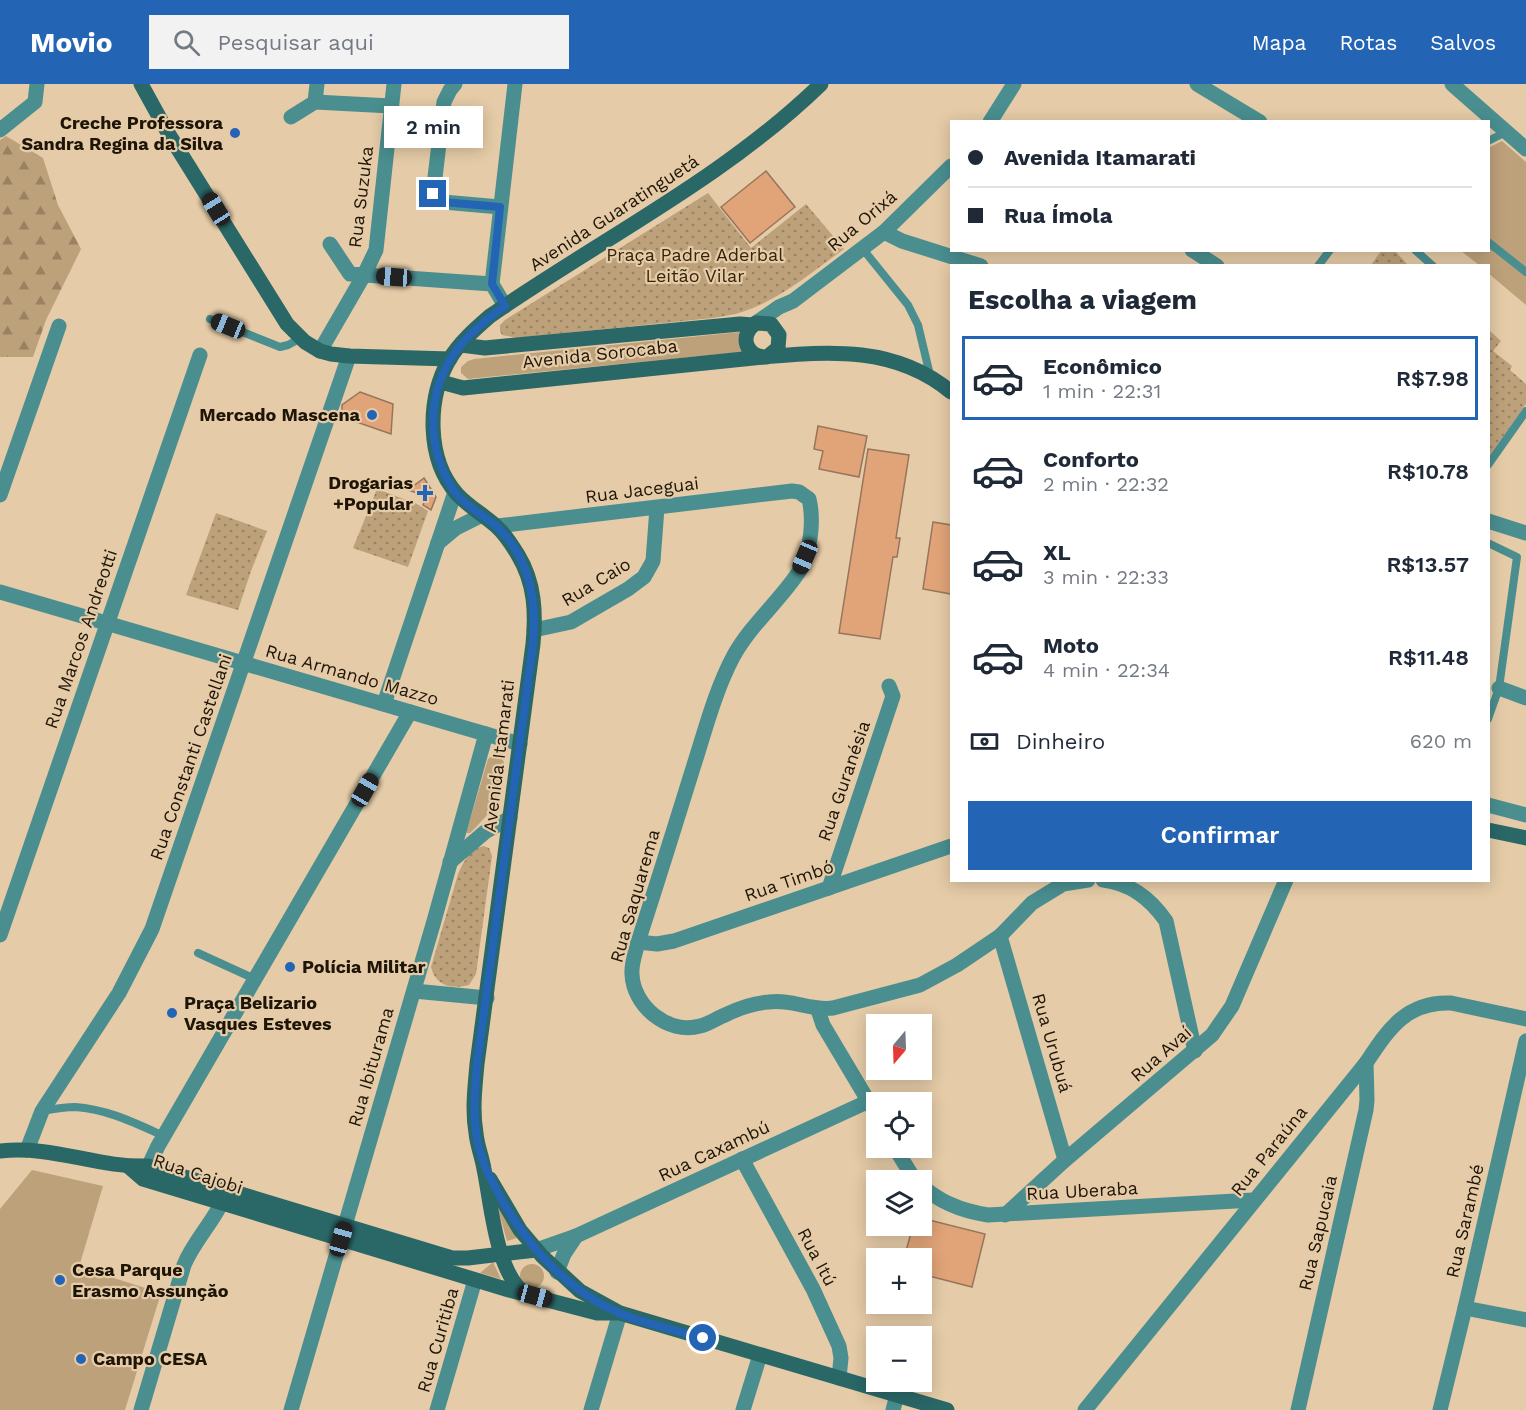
<!DOCTYPE html>
<html lang="pt">
<meta charset="utf-8">
<style>
:root{--surface:#fff;--page:#f2f2f3;--text:#1f2937;--muted:#747a83;--line:#e0e1e3;--accent:#2464b5}
body{margin:0;font-family:"Work Sans",sans-serif;background:var(--page);color:var(--text);height:100vh;display:flex;flex-direction:column;font-size:22px;white-space:nowrap}
*{box-sizing:border-box;margin:0}
p{font-size:20px;color:var(--muted)}
.icon{flex:none;width:33px;height:33px;fill:none;stroke:currentColor;stroke-width:2;stroke-linecap:round;stroke-linejoin:round}
.map{position:relative;flex:1;overflow:hidden}
.details{position:absolute;left:950px;top:180px;width:540px;height:618px;display:flex;flex-direction:column;background:var(--surface);border-radius:0px;box-shadow:0 3px 15px #0003}
.details>*{flex:none}
.guide{position:absolute;left:950px;top:36px;width:540px;height:132px;border-radius:0px;box-shadow:0 3px 15px #0003;display:grid;align-content:center;height:132px;padding:0 18px;background:var(--surface)}
.needle{width:39px;rotate:199deg}
.fabs{position:absolute;left:866px;top:930px;display:grid;gap:12px}
.fabs a{display:grid;place-items:center;width:66px;height:66px;border-radius:0px;background:var(--surface);box-shadow:0 3px 15px #0003;font-size:30px}
.end{position:absolute;width:27px;height:27px;margin:-14px;border:8px solid #2464b5;background:#fff;box-shadow:0 0 0 3px #fff}
.from{border-radius:50%}
.bubble{position:absolute;height:42px;border-radius:0px;background:var(--surface);box-shadow:0 3px 15px #0003;font-size:20px;font-weight:600;line-height:42px;text-align:center}
.car{position:absolute;width:18px;height:36px;margin:-18px -9px;border-radius:8px;box-shadow:0 0 4px 2px #0007;background:linear-gradient(#222 24%,#8ab4d8 0 40%,#222 0 76%,#8ab4d8 0 86%,#222 0)}
.guide b{display:flex;align-items:center;gap:21px;height:57px;font-size:22px}
.guide b+b{border-top:2px solid var(--line)}
.guide i{width:15px;height:15px;background:var(--text)}
ul{padding:0;list-style:none}
li{display:flex;align-items:center;gap:18px;height:84px;margin:0 12px 9px;padding:0 6px;border:3px solid transparent;border-radius:0px}
li div{flex:1}
li b{display:block;font-size:22px}
li em{font-style:normal;font-weight:600}
li.on{border-color:var(--accent)}
li>.icon{width:54px;height:54px;stroke-width:1.5}
h2{padding:0 18px;font-size:27px;line-height:72px}
.pay{display:flex;align-items:center;gap:15px;height:66px;padding:0 18px;font-size:22px}
.pay p{margin-inline-start:auto}
.cta{display:flex;gap:12px;margin-top:auto;padding:12px 18px}
.cta a{flex:1;height:69px;border-radius:0px;background:var(--accent);color:#fff;font-size:24px;font-weight:600;line-height:69px;text-align:center}
header{display:flex;align-items:center;gap:36px;box-sizing:border-box;height:84px;padding:0 30px;background:var(--accent);color:#fff}
header strong{font-size:28px}
nav{display:flex;gap:33px;margin-inline-start:auto;font-size:21px}
.search{width:420px;height:54px;background:var(--page);display:flex;align-items:center;gap:15px;box-sizing:border-box;padding:0 21px;border-radius:0px;color:var(--muted);font-size:22px}
.map>svg:first-child{display:block}
</style>
<header>
<strong>Movio</strong>
<div class="search"><svg class="icon" aria-label="search" viewBox="0 0 24 24"><circle cx="10" cy="10" r="6"/><path d="M15 15l6 6"/></svg>Pesquisar aqui</div>
<nav><a>Mapa</a><a>Rotas</a><a>Salvos</a></nav>
</header>
<div class="map">
<svg width="1526" height="1326" viewBox="0 0 1526 1326">
<defs>
<pattern id="forest-firs" width="22" height="20" patternUnits="userSpaceOnUse" patternTransform="scale(1.5)"><rect width="22" height="20" fill="#bda17a"/><path d="M5 1l3.5 6h-7zM16 11l3.5 6h-7z" fill="#998262"/></pattern>
<pattern id="park-dots" width="8" height="8" patternUnits="userSpaceOnUse" patternTransform="scale(1.5)"><rect width="8" height="8" fill="#bda17a"/><path d="M2 2h.1M6 6h.1" fill="none" stroke="#998262" stroke-width="1.8" stroke-linecap="round"/></pattern>
</defs>
<rect width="100%" height="100%" fill="#e5cba7"/>
<g fill="#bda17a">
<path d="M1502,57L1526,78V221L1488,189V182L1479,181L1461,167L1488,166V64Z"/>
<path d="M740,248L742,268L468,295L461,289V283L468,277L474,275Z"/>
<path d="M494,671L500,672L504,678C504,714 494,725 470,749H466L488,675Z"/>
<path d="M32,1086L103,1102L79,1183L161,1209L125,1326H0V1125Z"/>
<path d="M497,1121L517,1154L507,1157Z"/>
<path d="M493,1178L501,1195L480,1189Z"/>
<circle cx="532" cy="1192" r="12"/>
</g>
<path fill="url(#forest-firs)" d="M6,52L43,74L58,121L81,165L46,236L33,273H0V56Z"/>
<g fill="url(#park-dots)">
<path d="M708,109L751,164L806,120L844,165C812,188 782,214 745,227C735,231 723,232 713,234L517,254L502,251L500,247V241L505,236Z"/>
<path d="M1381,167H1395L1408,181H1371Z"/>
<path d="M1488,245L1501,257L1493,267L1512,282L1510,286L1526,300V320L1488,374Z"/>
<path d="M377,405L417,420L428,427L408,483L353,464Z"/>
<path d="M216,429L267,447L251,487L238,526L186,511Z"/>
<path d="M484,762L489,764L492,772L476,890L469,901C451,906 435,901 431,883L458,790C463,778 471,764 484,762Z"/>
</g>
<g fill="#e1a478" stroke="#97755d" stroke-width="1.5">
<path d="M766,87L795,123L750,159L721,123Z"/>
<path d="M360,308L393,320L391,350L342,333V321Z"/>
<path d="M818,342L867,352L859,393L819,385L823,367L814,365Z"/>
<path d="M868,365L909,371L896,454H900L897,473H893L880,555L839,549Z"/>
<path d="M424,394L436,413L431,426L423,421L426,412L408,406Z"/>
<path d="M933,438L951,441V510L923,505Z"/>
<path d="M921,1134L985,1150L972,1203L921,1190V1174H904L913,1142H921Z"/>
</g>
<g fill="none" stroke-linecap="round" stroke-linejoin="round">
<g stroke="#4a8e8f" stroke-width="8">
<path d="M1488,57L1506,48"/>
<path d="M1488,158L1526,188"/>
<path d="M862,164L908,221L918,241L930,291"/>
<path d="M1415,166L1433,182"/>
<path d="M1318,182L1330,166"/>
<path d="M210,235L280,263L288,261L299,255"/>
<path d="M1488,381L1526,327"/>
<path d="M1488,459L1517,473L1499,604L1488,635"/>
<path d="M198,869L255,895"/>
<path d="M42,1027C53,1025 64,1023 75,1023C107,1025 135,1039 164,1052"/>
</g>
<g stroke="#4a8e8f" stroke-width="15">
<path d="M455,0L450,6L444,18L433,110L439,117L443,118L500,123"/>
<path d="M1197,0L1260,38"/>
<path d="M1452,0L1526,65"/>
<path d="M315,18L391,22"/>
<path d="M291,33L315,18L317,0"/>
<path d="M990,38L1014,0"/>
<path d="M0,46L35,18L37,0"/>
<path d="M884,148L902,157L981,182"/>
<path d="M330,160L350,190L492,200L505,222"/>
<path d="M1192,166L1217,182"/>
<path d="M492,200L515,0"/>
<path d="M756,239L779,223L793,217L884,148L951,82"/>
<path d="M320,267L364,191L376,166L394,0"/>
<path d="M0,411L59,242"/>
<path d="M1488,437L1526,449"/>
<path d="M497,442L792,407L799,408L809,415C814,436 811,466 800,486C781,516 751,540 733,573C715,607 705,647 693,684C675,742 657,800 638,858C636,868 631,879 632,890C633,922 668,951 700,942C709,940 717,934 725,931C739,924 754,919 769,918C793,915 810,927 833,924L920,901L957,881L1000,852L1032,819L1063,800L1088,796"/>
<path d="M438,459L456,444L482,431"/>
<path d="M0,508L520,660"/>
<path d="M534,546L571,538L628,505L644,493L653,477L657,424"/>
<path d="M1499,604L1526,614"/>
<path d="M384,620L455,408"/>
<path d="M1488,721L1526,731"/>
<path d="M450,778L485,748L510,734"/>
<path d="M1103,796C1130,799 1150,814 1166,837L1195,967"/>
<path d="M829,804L893,612L889,602"/>
<path d="M0,851L200,271"/>
<path d="M1000,852L1065,1076"/>
<path d="M638,858L657,860L674,857L951,762"/>
<path d="M414,907L487,914"/>
<path d="M818,926L823,941L876,1030"/>
<path d="M895,1064L911,1090L917,1096"/>
<path d="M27,1066L42,1027L119,909L152,845L349,272"/>
<path d="M742,1075L813,1205L839,1262L841,1274L839,1294"/>
<path d="M144,1092L158,1062L410,628"/>
<path d="M921,1101C940,1119 962,1127 988,1131L1253,1116"/>
<path d="M1005,1131L1065,1076L1212,951L1232,922L1286,796"/>
<path d="M536,1166L576,1152L869,1017"/>
<path d="M557,1188L564,1170L576,1152"/>
<path d="M1465,1224L1526,1236"/>
<path d="M141,1326L184,1181C195,1154 218,1134 226,1107"/>
<path d="M291,1326L434,837L486,650"/>
<path d="M437,1326L475,1196"/>
<path d="M591,1326L620,1229"/>
<path d="M743,1326L760,1271"/>
<path d="M893,1326L897,1311"/>
<path d="M1085,1326L1366,979C1388,946 1406,917 1451,919L1526,935"/>
<path d="M1298,1326L1366,1026L1367,1016L1366,979"/>
<path d="M1440,1326L1465,1224L1526,957"/>
</g>
<g stroke="#2a6767" stroke-width="15">
<path d="M141,0L168,49L287,240L305,258L320,267L331,270L349,272L450,275"/>
<path d="M461,261L485,264L740,240L753,241"/>
<path d="M767,273L778,264L779,251L771,240L756,239C740,250 744,270 763,273C830,267 896,262 951,308"/>
<path d="M441,298L463,304L763,273"/>
<path d="M1488,746L1526,754"/>
<path d="M0,1067C53,1061 98,1084 148,1082L452,1174H468L536,1166"/>
<path d="M128,1082L143,1095L509,1206L597,1229H617"/>
<path d="M490,1095L520,1146L542,1172L580,1207L620,1229L947,1326"/>
<path d="M526,1210C496,1191 491,1118 484,1085C482,1073 477,1061 476,1049C472,1026 475,1003 477,980L533,560C536,529 535,499 518,471C512,461 505,450 496,442C484,431 469,423 457,410C426,375 427,315 449,276C459,259 475,245 490,232C601,155 723,95 821,0"/>
</g>
</g>
<g fill="none" stroke-linecap="round" stroke-linejoin="round">
<path stroke="#2464b5" stroke-width="8" d="M433,110L439,117L443,118L500,123L492,200L505,222C485,236 463,254 450,276C426,316 428,368 454,407C465,422 482,430 496,442C530,473 537,517 533,560L477,980C475,1002 473,1026 476,1048C479,1074 490,1094 502,1116C530,1165 567,1206 619,1229C644,1240 676,1246 703,1254"/>
</g>
<g fill="#2464b5" stroke="#e5cba7" stroke-width="2">
<circle cx="235" cy="49" r="6"/>
<circle cx="372" cy="331" r="6"/>
<path d="M422 400h6v6h6v6h-6v6h-6v-6h-6v-6h6z"/>
<circle cx="290" cy="883" r="6"/>
<circle cx="172" cy="929" r="6"/>
<circle cx="60" cy="1196" r="6"/>
<circle cx="81" cy="1275" r="6"/>
</g>
<g text-anchor="middle" stroke-width="4.5" stroke-linejoin="round" paint-order="stroke">
<g font-size="18" font-weight="bold" fill="#1e1507" stroke="#e5cba7" text-anchor="start">
<text x="223" y="45" text-anchor="end">Creche Professora<tspan x="223" dy="21">Sandra Regina da Silva</tspan></text>
<text x="360" y="337" text-anchor="end">Mercado Mascena</text>
<text x="413" y="405" text-anchor="end">Drogarias<tspan x="413" dy="21">+Popular</tspan></text>
<text x="302" y="889">Polícia Militar</text>
<text x="184" y="925">Praça Belizario<tspan x="184" dy="21">Vasques Esteves</tspan></text>
<text x="72" y="1192">Cesa Parque<tspan x="72" dy="21">Erasmo Assunçăo</tspan></text>
<text x="93" y="1281">Campo CESA</text>
</g>
<g font-size="18" fill="#1e1507" stroke="#e5cba7">
<text transform="translate(361 113) rotate(-83)" y="6">Rua Suzuka</text>
<text transform="translate(614 129) rotate(-33)" y="6">Avenida Guaratinguetá</text>
<text transform="translate(862 137) rotate(-40)" y="6">Rua Orixá</text>
<text transform="translate(600 270) rotate(-6)" y="6">Avenida Sorocaba</text>
<text transform="translate(642 406) rotate(-7)" y="6">Rua Jaceguai</text>
<text transform="translate(596 498) rotate(-31)" y="6">Rua Caio</text>
<text transform="translate(81 555) rotate(-71)" y="6">Rua Marcos Andreotti</text>
<text transform="translate(352 591) rotate(16)" y="6">Rua Armando Mazzo</text>
<text transform="translate(499 672) rotate(-83)" y="6">Avenida Itamarati</text>
<text transform="translate(191 673) rotate(-71)" y="6">Rua Constanti Castellani</text>
<text transform="translate(844 697) rotate(-71)" y="6">Rua Guranésia</text>
<text transform="translate(789 797) rotate(-19)" y="6">Rua Timbó</text>
<text transform="translate(635 812) rotate(-74)" y="6">Rua Saquarema</text>
<text transform="translate(1052 959) rotate(74)" y="6">Rua Urubuá</text>
<text transform="translate(1161 970) rotate(-41)" y="6">Rua Avaí</text>
<text transform="translate(371 983) rotate(-74)" y="6">Rua Ibiturama</text>
<text transform="translate(714 1067) rotate(-25)" y="6">Rua Caxambú</text>
<text transform="translate(1269 1067) rotate(-51)" y="6">Rua Paraúna</text>
<text transform="translate(198 1090) rotate(18)" y="6">Rua Cajobi</text>
<text transform="translate(1082 1107) rotate(-3)" y="6">Rua Uberaba</text>
<text transform="translate(1465 1137) rotate(-77)" y="6">Rua Sarambé</text>
<text transform="translate(1318 1149) rotate(-77)" y="6">Rua Sapucaia</text>
<text transform="translate(817 1173) rotate(62)" y="6">Rua Itú</text>
<text transform="translate(438 1256) rotate(-74)" y="6">Rua Curitiba</text>
</g>
<g font-size="18" fill="#372509" stroke="#e5cba7">
<text x="695" y="177">Praça Padre Aderbal<tspan x="695" dy="21">Leitão Vilar</tspan></text>
</g>
</g>
</svg>
<div class="fabs">
<a><svg class="needle" viewBox="-14 -14 28 28"><path d="M0-13l5 13h-10z" fill="#e53935"/><path d="M0 13l5-13h-10z" fill="#747a83"/></svg></a>
<a><svg class="icon" aria-label="locate" viewBox="0 0 24 24"><circle cx="12" cy="12" r="6"/><path d="M12 2v4M12 18v4M2 12h4M18 12h4"/></svg></a>
<a><svg class="icon" aria-label="layers" viewBox="0 0 24 24"><path d="M12 4l9 5-9 5-9-5zM3 14l9 5 9-5"/></svg></a>
<a>+</a>
<a>−</a>
</div>
<i class="end from" style="left:703px;top:1254px"></i>
<i class="end" style="left:433px;top:110px"></i>
<div class="bubble" style="left:384px;top:22px;width:99px">2 min</div>
<i class="car" style="left:216px;top:125px;rotate:328deg"></i>
<i class="car" style="left:394px;top:193px;rotate:274deg"></i>
<i class="car" style="left:228px;top:242px;rotate:292deg"></i>
<i class="car" style="left:805px;top:473px;rotate:203deg"></i>
<i class="car" style="left:365px;top:706px;rotate:30deg"></i>
<i class="car" style="left:341px;top:1155px;rotate:16deg"></i>
<i class="car" style="left:535px;top:1212px;rotate:105deg"></i>
<div class="guide">
<b><i class="from"></i>Avenida Itamarati</b>
<b><i></i>Rua Ímola</b>
</div>
<section class="details">
<h2>Escolha a viagem</h2>
<ul>
<li class="on"><svg class="icon" aria-label="car" viewBox="0 0 24 24"><path d="M5 17H2v-5l4-1 3-4h7l3 4 3 1v5h-3M9 17h6M6 11h13"/><circle cx="7" cy="17" r="2"/><circle cx="17" cy="17" r="2"/></svg><div><b>Econômico</b><p>1 min · 22:31</p></div><em>R$7.98</em></li>
<li><svg class="icon" aria-label="car" viewBox="0 0 24 24"><path d="M5 17H2v-5l4-1 3-4h7l3 4 3 1v5h-3M9 17h6M6 11h13"/><circle cx="7" cy="17" r="2"/><circle cx="17" cy="17" r="2"/></svg><div><b>Conforto</b><p>2 min · 22:32</p></div><em>R$10.78</em></li>
<li><svg class="icon" aria-label="car" viewBox="0 0 24 24"><path d="M5 17H2v-5l4-1 3-4h7l3 4 3 1v5h-3M9 17h6M6 11h13"/><circle cx="7" cy="17" r="2"/><circle cx="17" cy="17" r="2"/></svg><div><b>XL</b><p>3 min · 22:33</p></div><em>R$13.57</em></li>
<li><svg class="icon" aria-label="car" viewBox="0 0 24 24"><path d="M5 17H2v-5l4-1 3-4h7l3 4 3 1v5h-3M9 17h6M6 11h13"/><circle cx="7" cy="17" r="2"/><circle cx="17" cy="17" r="2"/></svg><div><b>Moto</b><p>4 min · 22:34</p></div><em>R$11.48</em></li>
</ul>
<div class="pay"><svg class="icon" aria-label="cash" viewBox="0 0 24 24"><path d="M3 7h18v10H3z"/><circle cx="12" cy="12" r="2"/></svg>Dinheiro<p>620 m</p></div>
<div class="cta"><a>Confirmar</a></div>
</section>
</div>
